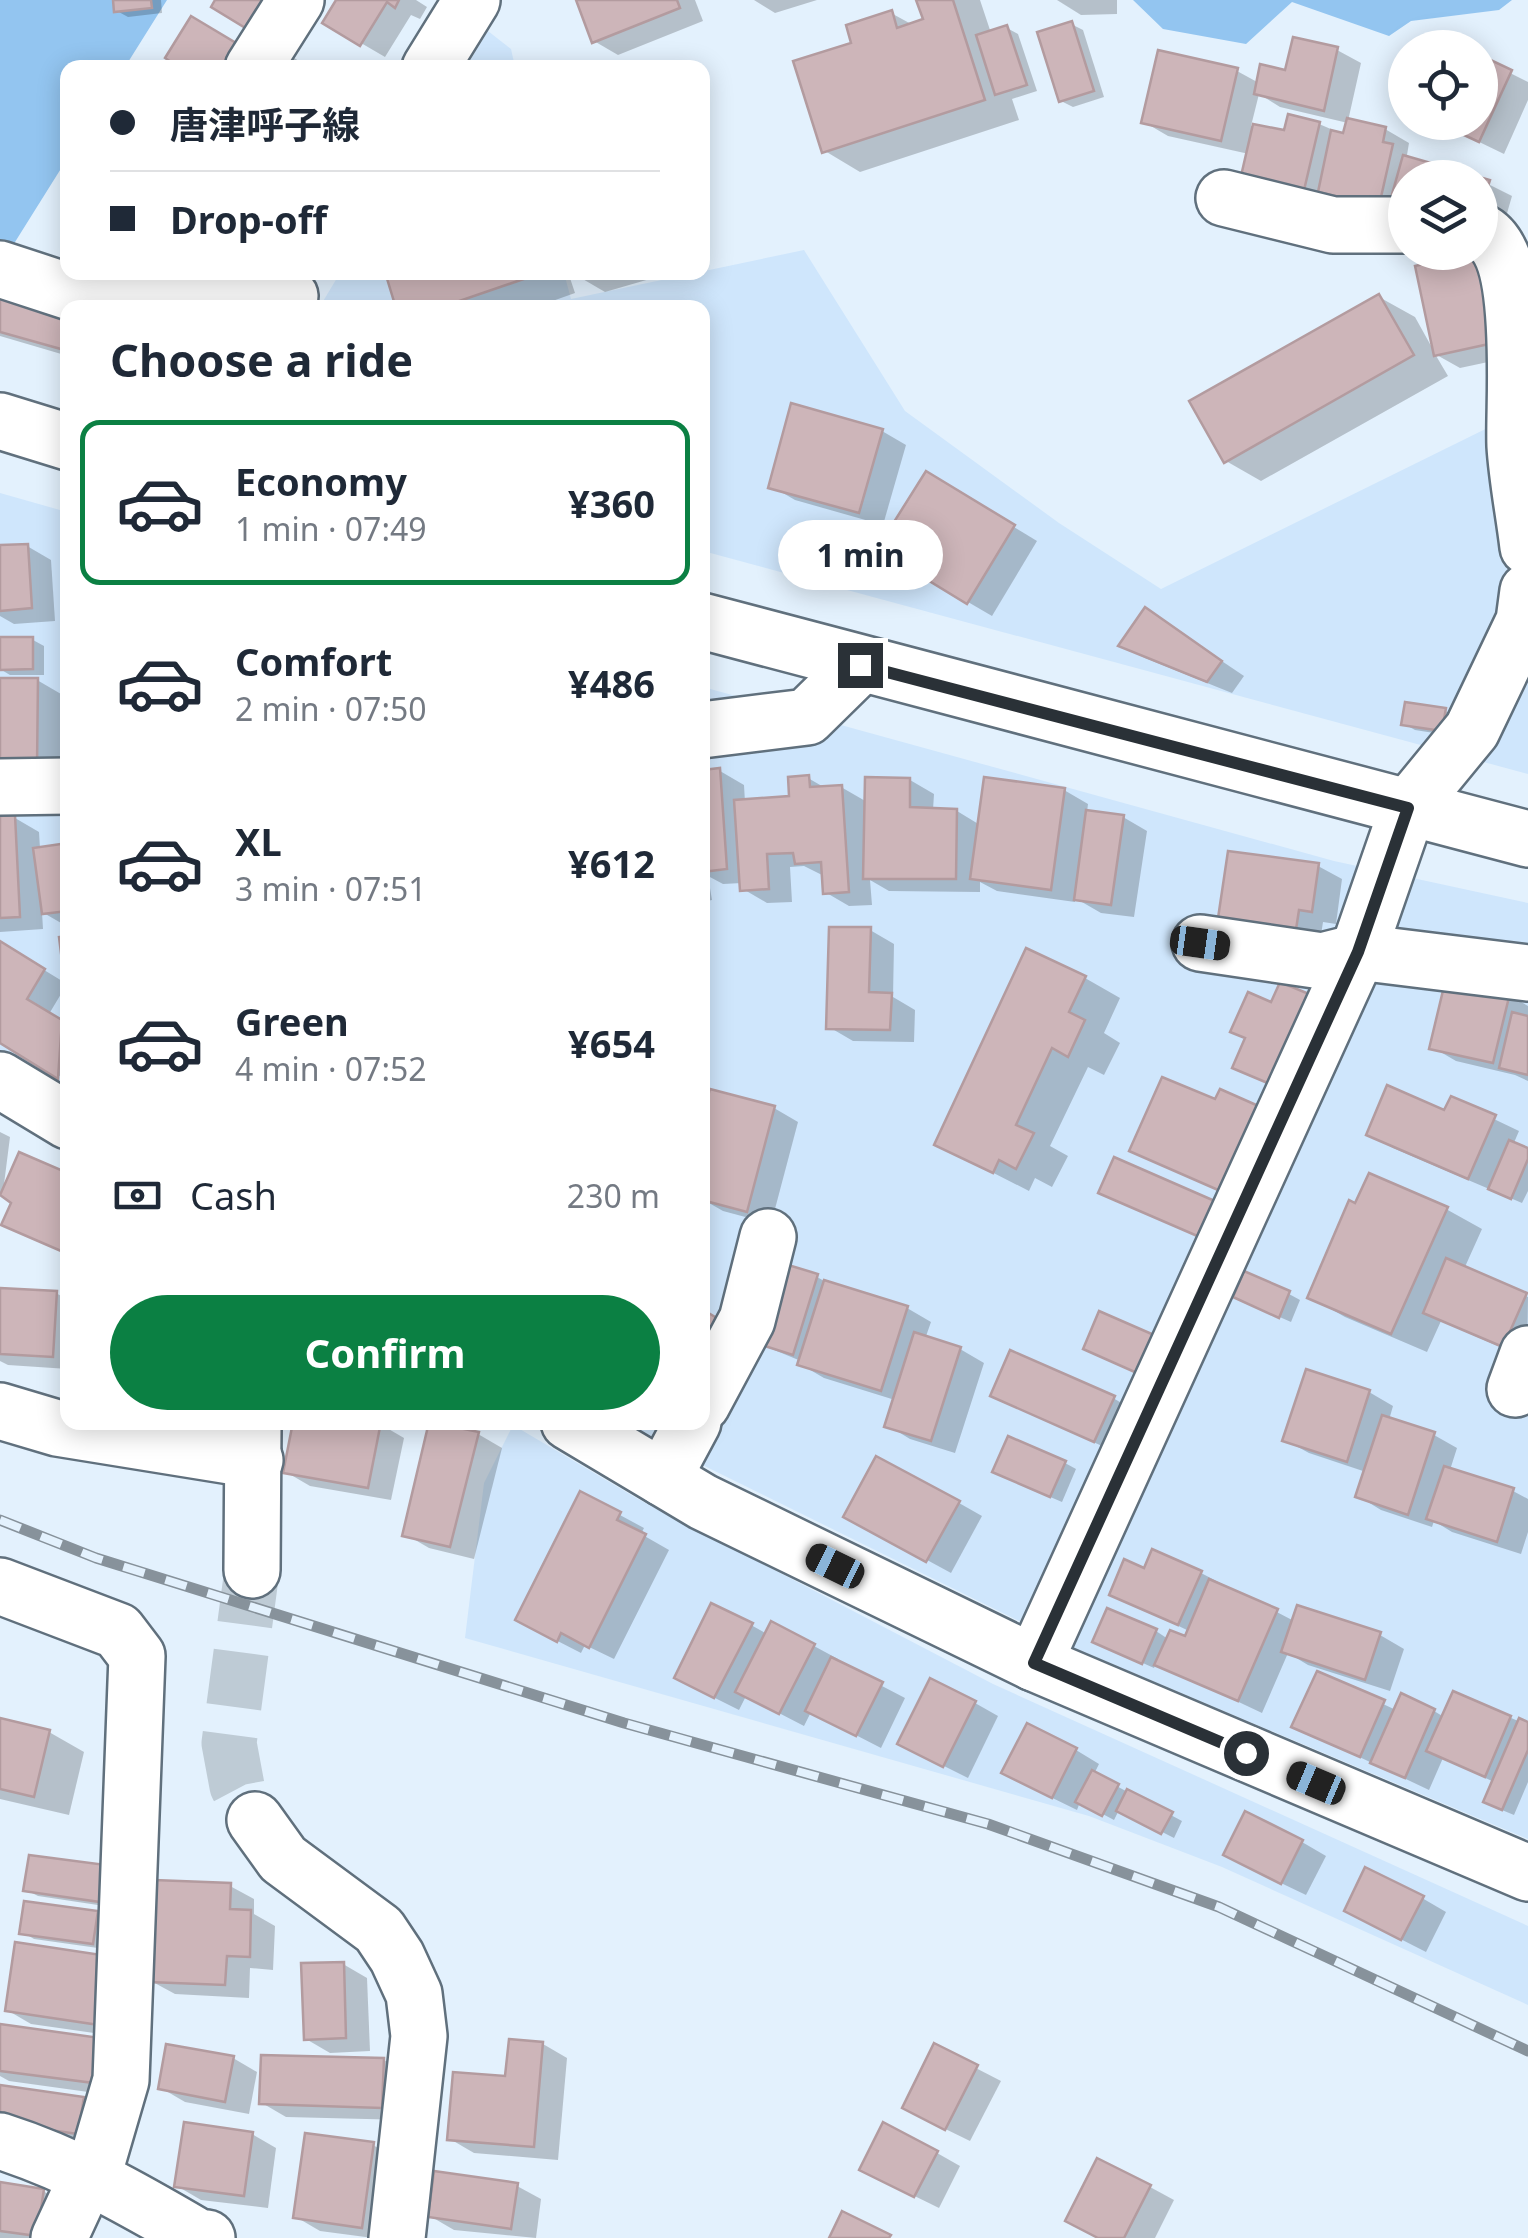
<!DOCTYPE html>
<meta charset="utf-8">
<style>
:root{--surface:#fff;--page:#f2f2f3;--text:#1f2937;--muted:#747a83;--line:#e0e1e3;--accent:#0b8043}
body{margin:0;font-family:"Noto Sans","Noto Sans JP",sans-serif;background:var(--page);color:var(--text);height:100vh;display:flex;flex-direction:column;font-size:38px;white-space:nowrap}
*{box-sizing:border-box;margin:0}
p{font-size:32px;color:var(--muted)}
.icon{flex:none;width:55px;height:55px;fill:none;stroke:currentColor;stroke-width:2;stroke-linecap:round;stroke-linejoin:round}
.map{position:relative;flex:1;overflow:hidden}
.panel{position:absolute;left:60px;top:300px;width:650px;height:1130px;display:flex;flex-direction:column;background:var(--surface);border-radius:20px;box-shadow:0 5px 25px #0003}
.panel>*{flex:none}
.guide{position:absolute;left:60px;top:60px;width:650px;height:220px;border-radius:20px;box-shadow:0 5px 25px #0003;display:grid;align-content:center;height:220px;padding:0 50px;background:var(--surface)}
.fabs{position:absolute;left:1388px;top:30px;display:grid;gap:20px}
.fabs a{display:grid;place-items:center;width:110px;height:110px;border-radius:50%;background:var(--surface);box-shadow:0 5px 25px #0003;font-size:50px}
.end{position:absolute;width:45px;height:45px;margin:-22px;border:12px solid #2a3137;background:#fff;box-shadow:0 0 0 5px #fff}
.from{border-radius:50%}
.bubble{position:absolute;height:70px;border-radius:35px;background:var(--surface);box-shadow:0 5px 25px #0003;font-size:32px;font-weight:700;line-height:70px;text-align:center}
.car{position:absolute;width:30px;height:60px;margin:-30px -15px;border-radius:12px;box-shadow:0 0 8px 2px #0007;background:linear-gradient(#222 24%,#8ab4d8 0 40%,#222 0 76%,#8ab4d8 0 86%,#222 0)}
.guide b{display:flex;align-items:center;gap:35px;height:95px;font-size:38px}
.guide b+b{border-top:2px solid var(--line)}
.guide i{width:25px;height:25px;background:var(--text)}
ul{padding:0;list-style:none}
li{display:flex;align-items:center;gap:30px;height:165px;margin:0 20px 15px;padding:0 30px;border:5px solid transparent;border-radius:20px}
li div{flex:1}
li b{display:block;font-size:38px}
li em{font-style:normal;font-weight:700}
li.active{border-color:var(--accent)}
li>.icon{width:90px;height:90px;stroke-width:1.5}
h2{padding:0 50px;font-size:45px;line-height:120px}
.pay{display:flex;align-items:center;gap:25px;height:110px;padding:0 50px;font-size:38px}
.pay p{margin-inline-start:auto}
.primary-button{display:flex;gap:20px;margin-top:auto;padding:20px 50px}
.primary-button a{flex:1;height:115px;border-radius:60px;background:var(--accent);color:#fff;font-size:40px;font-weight:700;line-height:115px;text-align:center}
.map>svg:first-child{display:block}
</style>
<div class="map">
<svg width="1528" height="2238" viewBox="0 0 1528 2238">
<rect width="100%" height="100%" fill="#e3f1fd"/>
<g fill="#cfe6fc">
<path d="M488,31L511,49L515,67H466Z"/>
<path d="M804,250L905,411L1059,523L1161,589L1528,408V774L703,551L702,308H319L340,273H564L571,299Z"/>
<path d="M0,493L67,512V1093L0,1053Z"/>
<path d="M703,687L1334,861L1528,903V1839L1072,1647L668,1448L625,1423L702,1422Z"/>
<path d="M513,1425L638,1499L993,1684L1528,1926V2005L1222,1867L1089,1816L465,1638L484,1483Z"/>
</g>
<g fill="#93c5f0">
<path d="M0,0H167L125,67L68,68L67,159L10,250L0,248Z"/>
<path d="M1133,0H1512L1499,10L1411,21L1389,36L1292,2L1246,44L1163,29Z"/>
</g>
<g fill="#0003" fill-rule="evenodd">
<path d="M116,0H161L162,13L128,17L117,11Z"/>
<path d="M339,0H416L427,7L420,19L411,15L385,57L325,22Z"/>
<path d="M578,0H695L703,21L618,55L594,41Z"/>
<path d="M754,0H817L775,13Z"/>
<path d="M919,0H980L991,33L1007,28L1018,34L1037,91L1012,99L1019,120L860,172L825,151L891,13L913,25L926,21Z"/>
<path d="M1057,0H1117V14L1081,15Z"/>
<path d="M1071,24L1083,30L1104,97L1073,107L1061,101Z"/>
<path d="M1337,50L1361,63L1348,121L1385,129L1409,143L1407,155L1416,160L1405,178V207L1325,215L1249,154L1168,136L1144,122L1237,71L1259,83ZM1259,94L1280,107L1348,123L1345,135L1319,124L1286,133L1251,126Z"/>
<path d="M291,56L310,68H284Z"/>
<path d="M1480,58L1528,82V100L1504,154L1438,122H1480Z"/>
<path d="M1480,180L1512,196L1501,234L1480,228Z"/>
<path d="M1418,268L1521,355L1460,368L1435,354L1448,376L1261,481L1226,461L1379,297L1415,317L1435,353Z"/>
<path d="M387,272H568L575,293L533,308H399Z"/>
<path d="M579,272H674L605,292L581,278Z"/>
<path d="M0,296L68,316V356L0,336Z"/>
<path d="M882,431L906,445L883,525L795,500L771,486Z"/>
<path d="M950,488L1037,541L992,616L968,602Z"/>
<path d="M27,546L51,560L55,621L14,624L0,616V548Z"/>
<path d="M1146,610L1244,676L1232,693L1145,658L1121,645Z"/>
<path d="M0,640H33L44,646V675H10L0,669Z"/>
<path d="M37,680L61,694L60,780H0V681Z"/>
<path d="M1445,711L1457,717L1453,736L1415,730L1404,724Z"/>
<path d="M720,771L744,785L745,802L792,799L808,778L827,789L841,787L867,802L910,780L934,794L933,810L957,811L980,825L1064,790L1088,804L1087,812L1123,817L1147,831L1134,917L1101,913L1075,898V902L997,891L980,882V892L889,891L870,880L872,905L849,906L825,892L824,876L804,866L790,867L792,902L767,903L743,889L742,883L723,884L708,876L712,900L702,902V772Z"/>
<path d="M0,818H15L39,832L40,849L68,845V927L42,912L43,929L0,932Z"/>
<path d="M1318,866L1342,879L1336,924L1323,922L1319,948L1244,938Z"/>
<path d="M870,930L894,944L893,997L915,1010L914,1042L853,1041L829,1027Z"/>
<path d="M0,943L67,984L49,1014L68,1026V1081L0,1040Z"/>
<path d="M1085,978L1120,998L1104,1033L1120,1043L1104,1075L1088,1067L1050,1146L1068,1156L1052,1187L1035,1178L1029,1191L937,1144Z"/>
<path d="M1509,995L1528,1006V1081L1515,1075L1456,1061L1432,1047Z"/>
<path d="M1452,1099L1519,1131L1513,1145L1528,1151V1191L1522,1203L1393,1148L1369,1134L1446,1114Z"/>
<path d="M774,1108L798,1122L771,1224L723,1211L702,1199Z"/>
<path d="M0,1132L10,1137L3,1192L68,1176V1255L4,1224L14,1203L0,1195Z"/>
<path d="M1446,1209L1482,1229L1464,1269L1528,1297L1527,1359L1441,1321L1427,1352L1345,1317L1310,1297Z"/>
<path d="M817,1277L833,1286L907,1308L931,1322L925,1339L960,1349L984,1363L955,1453L910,1439L887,1425L895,1400L824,1378L800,1364L801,1361L752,1341Z"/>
<path d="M0,1290L56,1293L68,1300V1369L8,1365L0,1361Z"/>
<path d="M1289,1294L1300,1300L1291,1322L1248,1303Z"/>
<path d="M1369,1392L1393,1406L1389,1420L1434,1435L1457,1448L1450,1470L1513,1491L1528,1499V1532L1521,1554L1452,1532L1434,1521L1432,1527L1381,1510L1358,1496L1366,1472L1309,1453L1285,1440Z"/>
<path d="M993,1395L1113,1398L1137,1412L1119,1454Z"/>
<path d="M133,1422H225V1430Z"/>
<path d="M380,1424L404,1438L391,1500L310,1486L286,1472Z"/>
<path d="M478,1434L502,1448L474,1559L429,1548L405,1534Z"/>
<path d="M1065,1463L1076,1469L1062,1502L1006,1478Z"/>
<path d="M581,1494L644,1528L641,1534L669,1550L614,1659L585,1645L581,1653L542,1633Z"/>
<path d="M959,1503L982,1516L951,1573L870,1529Z"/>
<path d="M1145,1571L1201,1573L1294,1621L1298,1608L1380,1635L1404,1649L1390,1691L1308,1665L1288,1653L1262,1713L1156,1663L1154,1668L1107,1647L1156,1631L1168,1639H1186L1189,1631L1112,1594Z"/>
<path d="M751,1625L767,1634L814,1646L838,1659L836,1662L905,1698L881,1748L811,1712L804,1726L746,1696L739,1710L701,1691Z"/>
<path d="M1318,1674L1396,1710L1434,1711L1444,1717L1454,1694L1528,1725V1782L1514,1815L1497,1808L1494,1782L1443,1758L1429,1790L1294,1726Z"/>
<path d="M975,1703L998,1716L968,1778L924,1756Z"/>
<path d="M0,1721L49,1732L84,1752L69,1815L0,1799Z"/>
<path d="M1076,1750L1099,1764L1094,1774L1182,1821L1174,1838L1119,1810L1114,1820L1080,1802L1077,1810L1028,1786Z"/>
<path d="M1302,1842L1326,1856L1306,1895L1250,1868Z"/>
<path d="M105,1868L111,1907L38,1896L26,1890Z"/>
<path d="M230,1886L254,1899V1914L275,1926L273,1970L250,1968L249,1998L175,1994L151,1981Z"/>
<path d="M1422,1898L1446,1912L1426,1952L1371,1924Z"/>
<path d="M97,1913L109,1920L105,1949L34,1939L22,1932Z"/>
<path d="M107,1958L122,2037L31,2024L7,2010Z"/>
<path d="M343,1964L367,1978L370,2051L330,2053L306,2039Z"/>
<path d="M0,2026L117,2096L9,2081L0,2076Z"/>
<path d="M543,2044L567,2058L558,2160L474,2153L450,2139Z"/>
<path d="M935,2047L1001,2081L970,2141L929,2121Z"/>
<path d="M233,2058L257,2072L249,2114L185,2102L161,2088Z"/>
<path d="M384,2060L407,2074L406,2120L286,2117L262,2103Z"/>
<path d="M0,2087L83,2099L107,2113L102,2146L15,2133Z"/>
<path d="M252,2134L276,2148L268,2208L201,2200L177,2186Z"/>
<path d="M373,2145L397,2159L373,2238L320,2231L296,2217Z"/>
<path d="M937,2153L960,2166L939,2208L886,2182Z"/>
<path d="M0,2185L43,2191L67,2205L62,2238H0Z"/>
<path d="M517,2186L541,2199L536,2238L454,2230L430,2216Z"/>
<path d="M1150,2187L1174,2200L1155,2238H1100Z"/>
</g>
<g fill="#cdb5b9" stroke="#b39b9f" stroke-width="2.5">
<path d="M113,0H151L152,8L114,12Z"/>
<path d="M215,0H272L252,32L211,7Z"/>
<path d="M336,0H399L395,8L387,2L360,46L322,23Z"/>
<path d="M576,0H677L680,8L592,43Z"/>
<path d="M916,0H953L985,100L822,153L793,61L851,43L846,25L892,10L897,28L923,19Z"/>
<path d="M191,16L241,46L228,68H180L165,58Z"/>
<path d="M1072,21L1094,91L1059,102L1037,32Z"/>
<path d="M1007,25L1027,85L995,95L976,35Z"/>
<path d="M1293,37L1338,47L1324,111L1254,94L1260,64L1285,70Z"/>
<path d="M1158,50L1238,68L1221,141L1141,123Z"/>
<path d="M1480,55L1512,70L1479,142L1436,122H1480Z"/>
<path d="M1288,114L1320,122L1301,203L1238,189L1253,124L1284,130Z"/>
<path d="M1347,118L1386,127L1383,142L1393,144L1379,206L1318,192L1331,130L1343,133Z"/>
<path d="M1403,155L1490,180L1480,211V178H1405V202L1391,198Z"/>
<path d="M1475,252L1498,342L1434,356L1415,266Z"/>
<path d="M385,272H541V273L439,308H396Z"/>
<path d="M0,294L68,313V351L0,332Z"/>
<path d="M1379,294L1414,355L1224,463L1189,401Z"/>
<path d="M791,403L883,429L859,513L768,488Z"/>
<path d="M926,471L1015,525L967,604L877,549Z"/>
<path d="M28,544L32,608L0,611V545Z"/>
<path d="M1145,607L1222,661L1207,682L1118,646Z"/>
<path d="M0,637H33V669L0,670Z"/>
<path d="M0,678H38L37,768H0Z"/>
<path d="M1405,702L1446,708L1442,731L1401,725Z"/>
<path d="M720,768L727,869L702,872V770Z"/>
<path d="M809,775L810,787L842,785L849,892L823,894L821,862L795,864L793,853L767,854L769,889L740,891L734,800L789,796L788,777Z"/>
<path d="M865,777L910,778V807L957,809L956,879H863Z"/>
<path d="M984,777L1065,788L1051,890L970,879Z"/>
<path d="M1086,810L1124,815L1111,905L1074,900Z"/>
<path d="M15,815L20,917L0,918V816Z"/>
<path d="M68,843V911L42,914L33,848Z"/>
<path d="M1228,851L1319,863L1312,912L1299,910L1295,936L1217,925Z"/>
<path d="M829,927H871L869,992L892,993L890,1030L826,1029Z"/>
<path d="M68,936V984L65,985L59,937Z"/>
<path d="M0,941L45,969L27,999L62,1020L58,1079L0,1043Z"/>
<path d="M1026,948L1086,976L1069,1012L1085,1020L1068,1057L1052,1048L1016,1125L1034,1133L1016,1169L999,1160L993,1173L934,1145Z"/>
<path d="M1446,978L1510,993L1493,1063L1429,1049Z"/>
<path d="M1280,982L1309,994L1270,1084L1232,1068L1245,1038L1230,1032L1248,992L1271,1002Z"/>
<path d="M1512,1012L1528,1016V1075L1499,1068Z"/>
<path d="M1162,1077L1215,1099L1220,1089L1263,1108L1225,1193L1129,1151Z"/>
<path d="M1387,1085L1444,1110L1451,1096L1496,1115L1468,1179L1366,1135Z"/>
<path d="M710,1089L775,1106L747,1212L702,1200V1117Z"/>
<path d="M1509,1140L1528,1148V1159L1511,1199L1488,1189Z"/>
<path d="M19,1152L68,1173V1254L1,1225L11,1203L0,1195Z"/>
<path d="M1114,1157L1217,1202L1202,1238L1098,1193Z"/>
<path d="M1369,1173L1448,1207L1391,1334L1307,1298L1349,1200L1355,1203Z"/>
<path d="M1446,1258L1527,1293L1503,1347L1423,1313Z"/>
<path d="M775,1261L818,1274L793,1355L749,1341Z"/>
<path d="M1244,1271L1290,1291L1279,1318L1233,1297Z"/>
<path d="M824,1280L908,1306L881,1391L797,1365Z"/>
<path d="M0,1288L57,1291L53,1357L0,1354Z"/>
<path d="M702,1309L730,1326L702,1363Z"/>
<path d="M1099,1311L1154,1335L1137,1373L1083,1349Z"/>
<path d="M914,1332L961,1347L931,1441L884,1427Z"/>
<path d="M1010,1350L1115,1396L1094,1442L990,1396Z"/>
<path d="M1306,1369L1370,1390L1347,1462L1282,1441Z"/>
<path d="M1382,1415L1435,1432L1408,1515L1355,1497Z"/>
<path d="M293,1422H381L368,1488L283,1473Z"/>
<path d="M429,1422L479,1432L450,1547L402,1536Z"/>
<path d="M1008,1436L1066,1461L1050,1497L992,1472Z"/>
<path d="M876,1456L960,1501L926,1562L843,1517Z"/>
<path d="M1444,1466L1514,1488L1497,1542L1426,1519Z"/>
<path d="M580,1491L621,1512L617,1520L646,1534L589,1648L561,1633L557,1642L515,1620Z"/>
<path d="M1152,1549L1202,1571L1178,1625L1109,1595L1124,1559L1144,1568Z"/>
<path d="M1209,1579L1278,1609L1238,1701L1154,1665L1170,1630L1185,1636Z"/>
<path d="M711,1603L753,1623L714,1698L674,1678Z"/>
<path d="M1297,1605L1381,1632L1365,1680L1281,1652Z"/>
<path d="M1107,1608L1157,1629L1142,1664L1092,1642Z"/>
<path d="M771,1621L815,1644L779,1714L735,1692Z"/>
<path d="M831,1657L883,1682L856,1736L805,1711Z"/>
<path d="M1317,1671L1385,1700L1360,1757L1291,1727Z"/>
<path d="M930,1678L976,1701L943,1767L897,1744Z"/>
<path d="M1453,1691L1511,1716L1485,1777L1426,1751Z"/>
<path d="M1401,1693L1435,1709L1405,1778L1370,1763Z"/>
<path d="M0,1718L50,1730L34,1797L0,1789Z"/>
<path d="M1519,1718L1528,1722V1750L1502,1810L1483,1802Z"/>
<path d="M1027,1723L1077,1748L1052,1798L1001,1773Z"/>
<path d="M1092,1770L1119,1784L1102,1816L1075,1802Z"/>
<path d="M1127,1789L1173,1812L1161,1834L1116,1811Z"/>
<path d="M1245,1811L1303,1840L1281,1884L1223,1855Z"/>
<path d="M29,1855L106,1865L100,1902L23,1891Z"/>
<path d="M1365,1867L1424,1896L1401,1940L1344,1911Z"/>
<path d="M154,1880L231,1883L230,1909L251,1910L250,1957L227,1956L225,1985L149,1982Z"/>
<path d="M24,1901L98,1911L93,1944L19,1934Z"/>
<path d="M15,1942L108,1956L99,2025L5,2011Z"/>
<path d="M344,1962L346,2038L304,2040L301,1963Z"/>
<path d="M0,2024L100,2038L94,2083L0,2071Z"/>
<path d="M509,2039L543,2042L534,2147L447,2140L453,2072L505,2076Z"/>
<path d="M934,2043L978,2065L945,2130L902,2108Z"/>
<path d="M166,2044L234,2056L225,2102L158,2089Z"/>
<path d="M261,2055L384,2058L382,2108L259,2104Z"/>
<path d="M0,2085L84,2097L78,2134L0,2123Z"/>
<path d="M184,2122L253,2132L244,2196L174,2187Z"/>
<path d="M883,2122L938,2151L914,2197L859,2170Z"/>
<path d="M305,2133L374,2142L362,2228L293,2218Z"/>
<path d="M1097,2158L1151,2185L1124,2238H1098L1065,2221Z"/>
<path d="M434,2171L518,2183L511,2229L428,2217Z"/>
<path d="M0,2182L44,2189L37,2236L0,2231Z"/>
<path d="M842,2211L891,2235L889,2238H829Z"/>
</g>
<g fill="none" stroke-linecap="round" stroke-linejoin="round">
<path stroke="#becbd5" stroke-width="55" stroke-dasharray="55 28" stroke-linecap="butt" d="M252,1570L229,1743L237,1786L255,1820"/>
<defs>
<g id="minor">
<path d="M253,68L296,0"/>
<path d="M430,68L472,0"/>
<path d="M1224,198L1333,225H1405"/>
<path d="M1480,231C1528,253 1513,398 1515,446C1517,479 1524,513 1528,547"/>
<path d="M0,269L73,293L255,284L290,296"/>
<path d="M0,421L68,442"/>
<path d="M702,621L1528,839"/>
<path d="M702,730L807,717L860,665"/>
<path d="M0,787L68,786"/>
<path d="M1200,943L1322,961L1358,952L1528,973"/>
<path d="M1515,1389L1528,1354"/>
<path d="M702,1404L747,1320L768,1237"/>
<path d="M0,1411L57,1428L255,1460"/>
<path d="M663,1478L693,1422"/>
<path d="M252,1570L253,1425"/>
<path d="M0,1586L118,1631L137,1656L121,2080L93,2176L78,2197L59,2238"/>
<path d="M1034,1663L1358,952L1408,808L1472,730L1524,621L1528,591"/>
<path d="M255,1820L283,1859L379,1930L397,1957L414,1994L419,2036L397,2238"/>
<path d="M0,2141C72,2164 133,2199 198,2237L207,2238"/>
</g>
<g id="major">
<path d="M0,1080L68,1121"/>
<path d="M569,1422L703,1502L1034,1663L1528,1873"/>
</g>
</defs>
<use href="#minor" stroke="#60707d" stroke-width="60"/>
<use href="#major" stroke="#60707d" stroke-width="60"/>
<use href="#minor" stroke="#fff" stroke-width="55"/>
<use href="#major" stroke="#fff" stroke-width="55"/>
<defs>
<path id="rail" d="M0,1520L96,1558L624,1723L988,1824L1219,1907L1528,2051"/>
</defs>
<use href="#rail" stroke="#87929b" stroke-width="11"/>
<use href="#rail" stroke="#e3f1fd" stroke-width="8" stroke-dasharray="22" stroke-linecap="butt"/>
</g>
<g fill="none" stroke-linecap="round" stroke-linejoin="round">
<path stroke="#2a3137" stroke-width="12" d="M860,665L1408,808L1358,952L1034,1663L1246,1753"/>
</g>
</svg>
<div class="fabs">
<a><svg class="icon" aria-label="locate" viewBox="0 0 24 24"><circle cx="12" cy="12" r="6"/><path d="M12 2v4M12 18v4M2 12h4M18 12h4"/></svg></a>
<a><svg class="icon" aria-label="layers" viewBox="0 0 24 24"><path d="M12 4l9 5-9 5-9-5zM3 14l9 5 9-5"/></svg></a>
</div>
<i class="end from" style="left:1246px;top:1753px"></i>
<i class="end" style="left:860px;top:665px"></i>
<div class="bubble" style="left:778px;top:520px;width:165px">1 min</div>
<i class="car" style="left:1200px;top:943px;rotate:98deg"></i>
<i class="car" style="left:835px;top:1566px;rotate:296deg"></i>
<i class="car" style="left:1316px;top:1783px;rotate:293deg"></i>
<div class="guide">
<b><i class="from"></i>唐津呼子線</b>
<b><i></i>Drop-off</b>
</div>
<section class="panel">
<h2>Choose a ride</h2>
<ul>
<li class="active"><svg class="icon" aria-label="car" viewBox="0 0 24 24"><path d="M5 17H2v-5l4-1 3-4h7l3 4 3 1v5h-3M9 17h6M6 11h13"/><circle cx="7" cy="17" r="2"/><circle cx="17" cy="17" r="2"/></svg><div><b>Economy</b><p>1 min · 07:49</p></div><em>¥360</em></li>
<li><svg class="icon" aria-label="car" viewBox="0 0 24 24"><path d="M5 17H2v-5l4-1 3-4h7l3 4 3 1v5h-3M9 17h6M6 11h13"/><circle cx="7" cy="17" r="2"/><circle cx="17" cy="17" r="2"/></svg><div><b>Comfort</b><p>2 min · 07:50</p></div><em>¥486</em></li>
<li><svg class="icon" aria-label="car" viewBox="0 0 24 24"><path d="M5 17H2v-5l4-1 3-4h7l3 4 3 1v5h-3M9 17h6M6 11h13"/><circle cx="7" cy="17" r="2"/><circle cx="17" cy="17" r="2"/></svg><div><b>XL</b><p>3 min · 07:51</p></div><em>¥612</em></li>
<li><svg class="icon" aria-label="car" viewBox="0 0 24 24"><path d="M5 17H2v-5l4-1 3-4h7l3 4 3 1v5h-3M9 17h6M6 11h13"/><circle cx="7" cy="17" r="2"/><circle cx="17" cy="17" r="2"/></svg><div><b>Green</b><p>4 min · 07:52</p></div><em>¥654</em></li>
</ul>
<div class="pay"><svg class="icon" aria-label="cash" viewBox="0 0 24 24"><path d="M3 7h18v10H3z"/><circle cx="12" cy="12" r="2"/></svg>Cash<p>230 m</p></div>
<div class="primary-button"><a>Confirm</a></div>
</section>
</div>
